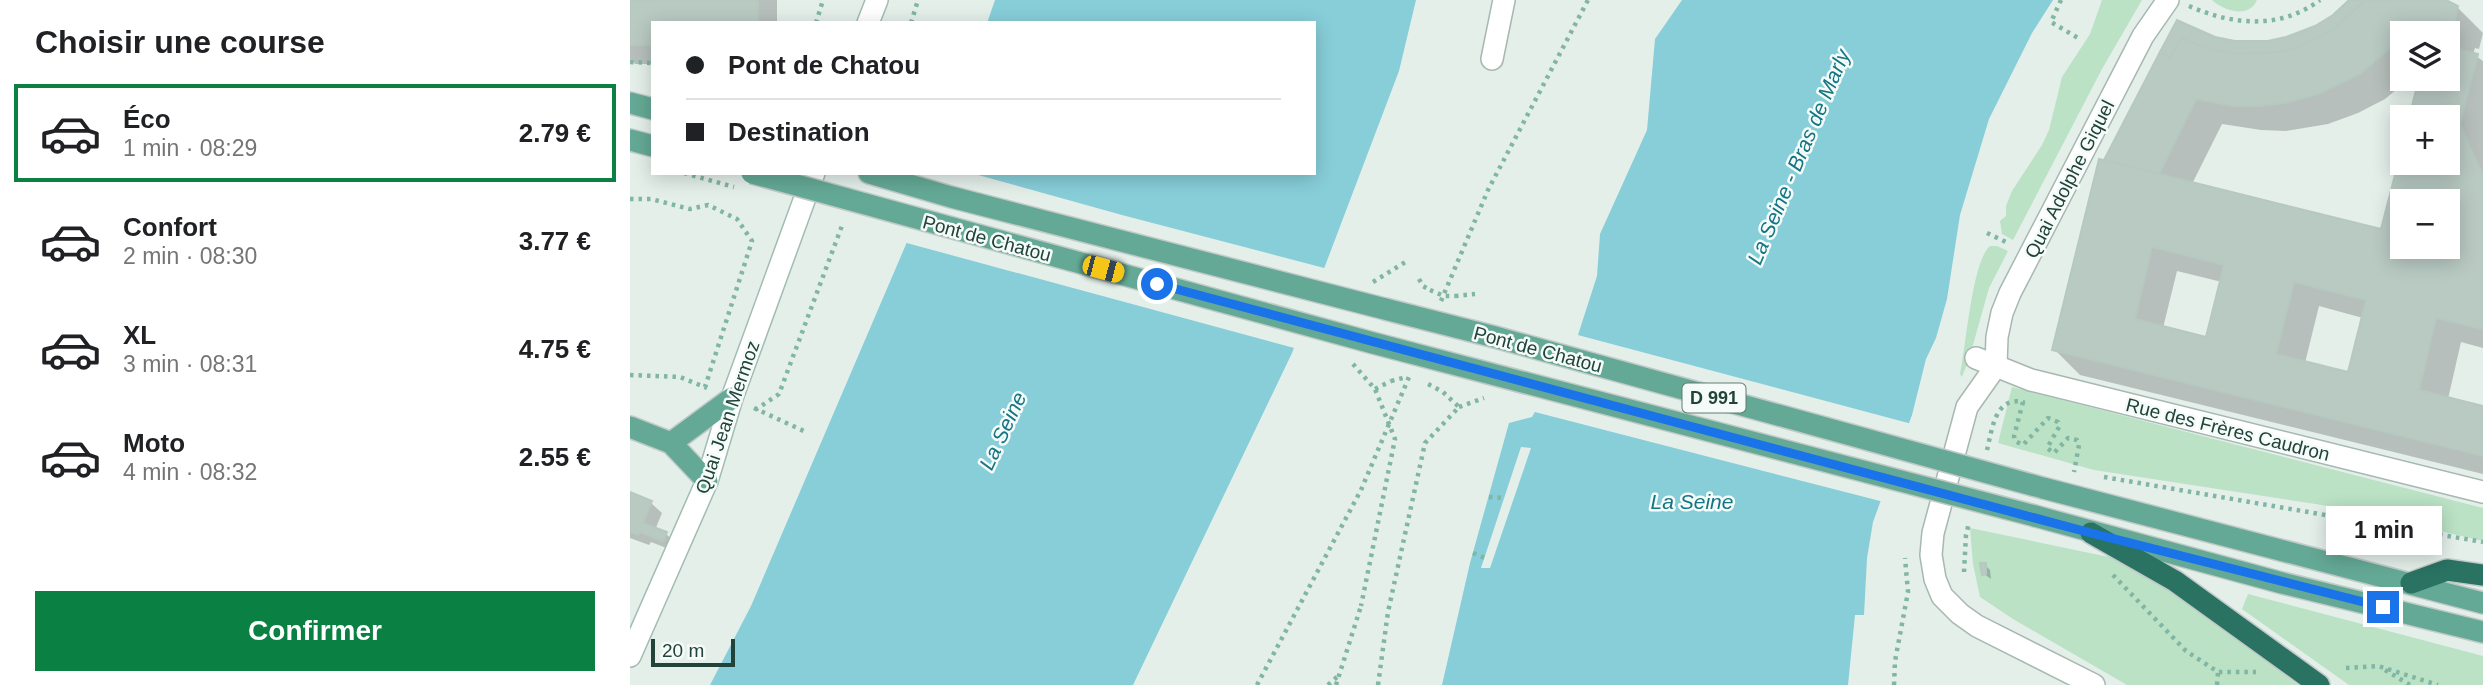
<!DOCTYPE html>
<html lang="fr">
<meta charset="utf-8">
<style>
:root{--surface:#fff;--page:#f6f6f6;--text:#202124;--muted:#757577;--line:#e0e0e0;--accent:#0b8043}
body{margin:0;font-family:Arial,sans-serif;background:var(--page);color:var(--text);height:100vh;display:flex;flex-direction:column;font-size:26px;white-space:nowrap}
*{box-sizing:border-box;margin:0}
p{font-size:23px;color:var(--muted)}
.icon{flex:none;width:38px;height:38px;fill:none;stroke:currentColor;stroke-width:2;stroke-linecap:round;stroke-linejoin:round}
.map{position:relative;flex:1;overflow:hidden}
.side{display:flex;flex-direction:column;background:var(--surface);width:630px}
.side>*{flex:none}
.hud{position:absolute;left:21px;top:21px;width:665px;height:154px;border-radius:0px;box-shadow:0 4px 18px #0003;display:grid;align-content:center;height:154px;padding:0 35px;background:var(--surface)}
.tools{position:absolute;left:1760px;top:21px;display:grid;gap:14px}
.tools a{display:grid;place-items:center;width:70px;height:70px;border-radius:0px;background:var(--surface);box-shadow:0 4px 18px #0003;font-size:35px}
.scale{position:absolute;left:21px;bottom:18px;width:84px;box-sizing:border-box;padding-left:7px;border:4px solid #214339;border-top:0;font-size:19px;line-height:24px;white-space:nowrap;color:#214339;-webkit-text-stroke:5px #f5fbf8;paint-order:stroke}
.end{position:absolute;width:32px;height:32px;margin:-16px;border:9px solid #1a73e8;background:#fff;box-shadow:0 0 0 4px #fff}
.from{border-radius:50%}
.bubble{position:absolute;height:49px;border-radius:0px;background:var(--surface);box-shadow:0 4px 18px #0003;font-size:23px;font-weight:800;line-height:49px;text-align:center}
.car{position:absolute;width:21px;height:42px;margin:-21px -10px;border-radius:9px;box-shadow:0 0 5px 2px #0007;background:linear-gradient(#f5c518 24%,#345 0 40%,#f5c518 0 76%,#345 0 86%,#f5c518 0)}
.hud b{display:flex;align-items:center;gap:24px;height:66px;font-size:26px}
.hud b+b{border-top:2px solid var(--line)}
.hud i{width:18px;height:18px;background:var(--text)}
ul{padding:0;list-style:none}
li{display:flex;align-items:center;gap:21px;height:98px;margin:0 14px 10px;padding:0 21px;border:4px solid transparent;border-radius:0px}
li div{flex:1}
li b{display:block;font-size:26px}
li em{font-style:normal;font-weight:800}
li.on{border-color:var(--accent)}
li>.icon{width:63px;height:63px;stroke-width:1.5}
h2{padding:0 35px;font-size:32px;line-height:84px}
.cta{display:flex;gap:14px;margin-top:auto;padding:14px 35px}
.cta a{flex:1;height:80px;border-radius:0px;background:var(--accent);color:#fff;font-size:28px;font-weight:800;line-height:80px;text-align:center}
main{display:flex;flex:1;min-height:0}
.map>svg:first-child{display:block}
</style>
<main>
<section class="side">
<h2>Choisir une course</h2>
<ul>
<li class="on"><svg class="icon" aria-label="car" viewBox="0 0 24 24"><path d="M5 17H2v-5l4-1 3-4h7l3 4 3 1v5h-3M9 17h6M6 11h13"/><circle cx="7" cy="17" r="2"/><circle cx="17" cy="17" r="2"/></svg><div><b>Éco</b><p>1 min · 08:29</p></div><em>2.79 €</em></li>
<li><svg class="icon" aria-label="car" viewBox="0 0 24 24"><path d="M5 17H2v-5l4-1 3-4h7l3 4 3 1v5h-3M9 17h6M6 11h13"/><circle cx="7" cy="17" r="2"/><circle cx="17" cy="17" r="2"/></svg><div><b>Confort</b><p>2 min · 08:30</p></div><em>3.77 €</em></li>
<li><svg class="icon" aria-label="car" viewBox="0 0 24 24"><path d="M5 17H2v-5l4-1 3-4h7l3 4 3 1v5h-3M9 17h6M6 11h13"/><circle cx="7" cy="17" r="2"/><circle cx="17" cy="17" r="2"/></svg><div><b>XL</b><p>3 min · 08:31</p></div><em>4.75 €</em></li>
<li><svg class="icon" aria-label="car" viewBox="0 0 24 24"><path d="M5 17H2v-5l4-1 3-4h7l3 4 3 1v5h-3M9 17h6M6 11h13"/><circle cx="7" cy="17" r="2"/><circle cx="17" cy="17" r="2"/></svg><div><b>Moto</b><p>4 min · 08:32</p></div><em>2.55 €</em></li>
</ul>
<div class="cta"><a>Confirmer</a></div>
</section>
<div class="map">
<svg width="1853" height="685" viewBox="0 0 1853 685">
<rect width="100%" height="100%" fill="#e4efea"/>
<g fill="#bbe2c5">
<path d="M1472,0H1512L1472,69L1383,240L1372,234L1370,221L1376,216V206L1382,191L1412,145L1419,130L1432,77L1460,34Z"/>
<path d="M1582,0H1627C1619,19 1594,11 1582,0Z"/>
<path d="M1360,246H1367L1378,251L1359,288L1339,359L1332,377L1330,374C1336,347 1342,261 1360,246Z"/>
<path d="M1382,387L1853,508V541L1711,508L1464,470L1368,443Z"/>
<path d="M1340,528L1479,557L1552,595L1668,685H1497L1383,619L1350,597L1343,564Z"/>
<path d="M1618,594L1853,656V685H1719L1612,609Z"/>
</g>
<g fill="#87ced9">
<path d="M365,0H786L769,71L662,353L503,685H80L121,606L289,214L303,173H684V23H357Z"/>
<path d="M1052,0H1423L1402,33L1359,119L1330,215L1317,299L1306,338L1296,359L1282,415L1243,522L1237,558L1234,615H1225L1218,685H812L840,563L879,423L902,417L947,338L967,276L970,234L1017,130L1025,39Z"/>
</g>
<g fill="#e4efea">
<path d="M299,173H341L492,215L698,269L668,349L273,242Z"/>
<path d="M944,334L1282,424L1254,502L901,411Z"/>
<path d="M891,447L901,448L860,568H851Z"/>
</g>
<g fill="#0003" fill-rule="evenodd">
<path d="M0,0H147V23H23V64H5L0,59Z"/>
<path d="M1720,0H1811L1827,7L1853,33L1849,49L1845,48L1843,54L1853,61V348L1831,342L1818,399L1853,408V474L1450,375L1424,349L1475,162L1547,22L1585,39L1605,43H1638L1672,34L1704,16ZM1773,33H1818V79H1791L1781,117H1818V163H1773L1753,231L1562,184L1592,124L1631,130L1656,131L1698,124L1728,113L1755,99L1779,79H1773ZM1773,201H1818V247H1773ZM1547,271L1592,282L1578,339L1533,328ZM1689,306L1733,318L1719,374L1675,363Z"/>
<path d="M0,494L21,503L32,513L25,530L36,534L47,544L44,551L21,542L19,545L0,538Z"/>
<path d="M1355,565L1360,570L1361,579L1354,574Z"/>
</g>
<g fill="#b9cac3" stroke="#b5c9c1" stroke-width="2" fill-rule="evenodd">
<path d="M0,0H128V23H23V45H0Z"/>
<path d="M1719,0H1735L1702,31L1665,48L1640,54H1606L1579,49L1551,38L1540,58L1530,52L1547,20L1585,37L1605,41H1638L1656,37L1685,26L1703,15Z"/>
<path d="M1735,0H1816L1828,6L1824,24L1820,23L1818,33H1773V47L1764,45L1730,74L1688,94L1655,103L1630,106H1604L1566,99L1529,174L1474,160L1530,52L1540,58L1551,38L1579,49L1606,54L1653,52L1670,46L1702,31Z"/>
<path d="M1818,46L1848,54L1830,124L1853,176V329L1806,318L1789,390L1853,406V456L1422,350L1469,159L1751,229L1773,144V163H1818V117H1779L1789,79H1818ZM1773,201H1818V247H1773ZM1522,247L1594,265L1576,337L1505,319ZM1664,282L1736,300L1718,372L1646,354Z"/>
<path d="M0,492L22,501L13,523L37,532L33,541L10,532L8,535L0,532Z"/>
<path d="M1350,563H1356V574L1352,575Z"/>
</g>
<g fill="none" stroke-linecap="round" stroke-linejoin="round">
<defs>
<g id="street">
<path d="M862,59L874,0"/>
<path d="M1346,358L1401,380L1853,492"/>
<path d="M1464,685L1347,626L1330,614L1312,596L1305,579L1301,555L1303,533L1337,407L1366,366L1367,337L1372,313L1380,293L1513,36L1538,0"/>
</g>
<g id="secondary">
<path d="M238,23L247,0"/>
<path d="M0,656L77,481L102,398L184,173"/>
</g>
<g id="primary">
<path d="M0,103L23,109"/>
<path d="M0,140L23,146"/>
<path d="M239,173L321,197L755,309"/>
<path d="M0,427L41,443L77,481"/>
<path d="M41,443L102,398"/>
<path d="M1413,488L1853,603"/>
<path d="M1405,516L1652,583L1853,632"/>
</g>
<g id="highway">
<path d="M1461,533L1545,581L1689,685"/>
<path d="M1781,583L1817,570L1853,575"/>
</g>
</defs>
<use href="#street" stroke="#a6b8b1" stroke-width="24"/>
<use href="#secondary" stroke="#a1bcb2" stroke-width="24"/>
<use href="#primary" stroke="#c1cac8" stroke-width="24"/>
<use href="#highway" stroke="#c1cac8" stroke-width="24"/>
<g stroke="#81b5a4" stroke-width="4.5" stroke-dasharray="3.5 5" stroke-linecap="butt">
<path d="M1431,0L1421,22L1448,38"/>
<path d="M1559,6C1602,25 1650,30 1690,0"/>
<path d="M186,23L193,0"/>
<path d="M281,23L288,0"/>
<path d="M0,62L23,63"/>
<path d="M0,199H21L60,209L78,205L107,219L122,241L75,387"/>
<path d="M1357,233L1378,243"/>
<path d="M789,279L793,286L800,290"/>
<path d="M743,282L777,261"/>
<path d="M825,296L845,294"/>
<path d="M811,301L858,190L958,0"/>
<path d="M0,375L50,377L77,388"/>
<path d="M745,389L761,381"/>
<path d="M124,408L176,432"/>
<path d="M125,410L149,394L213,223"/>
<path d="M1357,450C1362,430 1365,396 1393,402L1384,436L1385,441L1393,445L1418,418L1428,422L1429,427L1417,448L1424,453L1438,438L1447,440L1449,445L1444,472"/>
<path d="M1474,477L1853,542"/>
<path d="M859,497L874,498"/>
<path d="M843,553L855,558"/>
<path d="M1334,572L1336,535L1339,523"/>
<path d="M1483,575L1556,651L1588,672H1626"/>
<path d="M1716,668L1748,666L1808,685"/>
<path d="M1755,670L1780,685"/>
<path d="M627,685L731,490L779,377"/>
<path d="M698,685L708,676"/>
<path d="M706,685L731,606"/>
<path d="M748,685L758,612L795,443L829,407L813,392L798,384"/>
<path d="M1264,685L1265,661L1278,592L1275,558"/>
<path d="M1587,685L1588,672"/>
</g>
<use href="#street" stroke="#fff" stroke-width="21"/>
<use href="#secondary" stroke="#fff" stroke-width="21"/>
<use href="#primary" stroke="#64a995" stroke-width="21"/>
<use href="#highway" stroke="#2a7262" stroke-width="21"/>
<defs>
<g id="primary-bridge">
<path d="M122,173L743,343L1405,516"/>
<path d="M755,309L865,337L1413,488"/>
</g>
</defs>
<use href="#primary-bridge" stroke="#c1cac8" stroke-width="24" stroke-linecap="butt"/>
<g stroke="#81b5a4" stroke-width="4.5" stroke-dasharray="3.5 5" stroke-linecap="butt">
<path d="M54,173L104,187"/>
<path d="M800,290L814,296H825"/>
<path d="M723,364L745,389L765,439L731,606"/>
<path d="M761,381L773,378"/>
<path d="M829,407L854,398"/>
</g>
<use href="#primary-bridge" stroke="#64a995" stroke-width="21"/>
</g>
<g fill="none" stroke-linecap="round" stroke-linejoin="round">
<path stroke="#1a73e8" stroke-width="9" d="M527,284L1461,533L1753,607"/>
</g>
<g text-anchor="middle" stroke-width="5" stroke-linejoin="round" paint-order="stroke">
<rect fill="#f5fbf8" stroke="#617a72" stroke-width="2" x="1052.5" y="383.5" width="63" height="29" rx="5"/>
<g font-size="18" font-weight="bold" fill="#214339">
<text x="1084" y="404">D 991</text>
</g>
<g font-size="19" fill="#214339" stroke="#f5fbf8">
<text transform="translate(1439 179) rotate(-63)" y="7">Quai Adolphe Giquel</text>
<text transform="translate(357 238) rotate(15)" y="7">Pont de Chatou</text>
<text transform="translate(908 349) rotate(15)" y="7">Pont de Chatou</text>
<text transform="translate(97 417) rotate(-71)" y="7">Quai Jean Mermoz</text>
<text transform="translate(1598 429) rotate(14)" y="7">Rue des Frères Caudron</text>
</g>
<g font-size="21" font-style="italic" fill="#147585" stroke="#f5fbf8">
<text transform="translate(1169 157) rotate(-67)" y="7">La Seine - Bras de Marly</text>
<text transform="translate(373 431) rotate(-65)" y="7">La Seine</text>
<text x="1062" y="509">La Seine</text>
</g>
</g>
</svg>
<div class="tools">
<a><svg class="icon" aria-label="layers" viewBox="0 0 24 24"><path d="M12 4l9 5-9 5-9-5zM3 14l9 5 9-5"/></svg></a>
<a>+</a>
<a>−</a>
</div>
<div class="scale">20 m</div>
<i class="end from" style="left:527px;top:284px"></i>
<i class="end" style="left:1753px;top:607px"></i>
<div class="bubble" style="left:1696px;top:506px;width:116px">1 min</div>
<i class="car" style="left:473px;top:269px;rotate:105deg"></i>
<div class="hud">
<b><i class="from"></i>Pont de Chatou</b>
<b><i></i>Destination</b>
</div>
</div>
</main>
